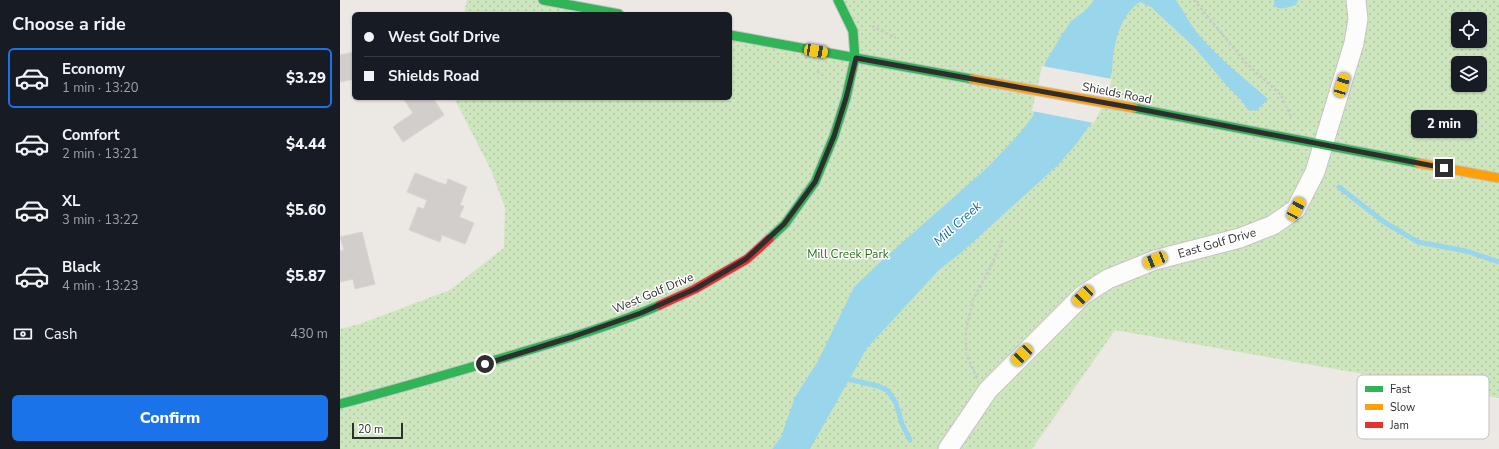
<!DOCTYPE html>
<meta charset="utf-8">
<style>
:root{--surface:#171b24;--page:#242831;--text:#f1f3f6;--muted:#9ea1a6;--line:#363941;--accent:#1a73e8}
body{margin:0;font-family:"Nunito Sans",sans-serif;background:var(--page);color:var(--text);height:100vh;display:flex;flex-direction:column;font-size:15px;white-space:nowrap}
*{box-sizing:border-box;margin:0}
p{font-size:13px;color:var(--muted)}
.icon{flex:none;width:22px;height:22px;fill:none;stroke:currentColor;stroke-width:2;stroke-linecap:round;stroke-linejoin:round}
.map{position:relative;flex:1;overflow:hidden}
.sheet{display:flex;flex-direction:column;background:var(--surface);width:340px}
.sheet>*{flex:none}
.top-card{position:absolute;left:12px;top:12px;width:380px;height:88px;border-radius:6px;box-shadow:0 1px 3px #0004;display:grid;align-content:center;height:88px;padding:0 12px;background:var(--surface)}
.buttons{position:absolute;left:1111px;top:12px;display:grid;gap:8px}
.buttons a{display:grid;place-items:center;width:36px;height:36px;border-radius:6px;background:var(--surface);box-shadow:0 1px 3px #0004;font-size:20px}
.scale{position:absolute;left:12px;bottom:10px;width:51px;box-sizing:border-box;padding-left:4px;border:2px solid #2e2e2e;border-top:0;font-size:11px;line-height:14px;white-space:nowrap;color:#2e2e2e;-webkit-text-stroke:3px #fff;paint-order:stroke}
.end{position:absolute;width:18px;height:18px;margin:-9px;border:5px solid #2e2e2e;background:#fff;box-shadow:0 0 0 2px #fff}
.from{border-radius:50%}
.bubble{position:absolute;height:28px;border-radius:6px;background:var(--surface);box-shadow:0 1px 3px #0004;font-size:13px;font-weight:800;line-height:28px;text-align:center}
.car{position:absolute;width:12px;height:24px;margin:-12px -6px;border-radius:5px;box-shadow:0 0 3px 1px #0007;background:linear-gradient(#f5c518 24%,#345 0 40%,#f5c518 0 76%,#345 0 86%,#f5c518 0)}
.top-card b{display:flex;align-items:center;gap:14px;height:38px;font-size:15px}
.top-card b+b{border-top:1px solid var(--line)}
.top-card i{width:10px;height:10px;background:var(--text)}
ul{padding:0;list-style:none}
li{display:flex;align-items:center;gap:12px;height:60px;margin:0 8px 6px;padding:0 4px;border:2px solid transparent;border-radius:6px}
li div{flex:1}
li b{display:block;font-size:15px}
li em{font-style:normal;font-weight:800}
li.selected{border-color:var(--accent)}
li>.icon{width:36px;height:36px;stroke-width:1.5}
h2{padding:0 12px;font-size:18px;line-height:48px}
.pay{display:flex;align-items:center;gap:10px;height:44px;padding:0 12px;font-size:15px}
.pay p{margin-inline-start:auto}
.primary-button{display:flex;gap:8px;margin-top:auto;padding:8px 12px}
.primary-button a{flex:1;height:46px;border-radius:6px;background:var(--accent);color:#fff;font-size:16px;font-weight:800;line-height:46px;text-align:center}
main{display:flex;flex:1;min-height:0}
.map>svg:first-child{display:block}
</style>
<main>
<section class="sheet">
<h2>Choose a ride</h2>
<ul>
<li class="selected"><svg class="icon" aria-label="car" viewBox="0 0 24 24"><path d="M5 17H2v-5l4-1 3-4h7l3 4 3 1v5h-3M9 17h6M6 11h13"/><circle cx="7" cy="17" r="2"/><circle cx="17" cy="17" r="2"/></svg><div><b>Economy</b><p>1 min · 13:20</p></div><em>$3.29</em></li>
<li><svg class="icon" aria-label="car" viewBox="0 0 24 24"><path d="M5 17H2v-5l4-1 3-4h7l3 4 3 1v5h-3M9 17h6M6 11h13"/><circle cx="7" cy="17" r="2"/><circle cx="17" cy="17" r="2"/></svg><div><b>Comfort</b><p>2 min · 13:21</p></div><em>$4.44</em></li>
<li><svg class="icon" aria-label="car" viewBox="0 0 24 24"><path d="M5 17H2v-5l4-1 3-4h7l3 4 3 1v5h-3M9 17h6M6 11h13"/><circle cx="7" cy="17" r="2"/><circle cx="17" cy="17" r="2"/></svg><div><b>XL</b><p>3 min · 13:22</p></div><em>$5.60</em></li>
<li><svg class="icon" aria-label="car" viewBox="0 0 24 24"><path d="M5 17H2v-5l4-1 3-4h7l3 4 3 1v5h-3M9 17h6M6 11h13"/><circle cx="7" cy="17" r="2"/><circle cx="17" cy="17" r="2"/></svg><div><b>Black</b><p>4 min · 13:23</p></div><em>$5.87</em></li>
</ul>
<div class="pay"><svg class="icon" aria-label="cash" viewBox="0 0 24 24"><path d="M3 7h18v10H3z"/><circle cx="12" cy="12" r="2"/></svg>Cash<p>430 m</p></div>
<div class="primary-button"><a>Confirm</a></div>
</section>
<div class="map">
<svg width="1159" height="449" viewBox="0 0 1159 449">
<defs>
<pattern id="park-dots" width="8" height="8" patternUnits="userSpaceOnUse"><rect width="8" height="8" fill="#cee6be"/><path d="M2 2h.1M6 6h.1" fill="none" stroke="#b1c6a4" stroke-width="1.8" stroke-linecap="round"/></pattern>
</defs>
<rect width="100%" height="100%" fill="#ece8e4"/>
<g fill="url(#park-dots)" fill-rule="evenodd">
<path d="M127,0H203L279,14H124Z"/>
<path d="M498,0H1159V398L775,330L692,449H0V329L20,324L110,290L164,248L165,208L151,170L114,98H390V35L515,58ZM1118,19H1140V41H1118ZM1118,63H1140V85H1118Z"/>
</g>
<g fill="#99d6ec">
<path d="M754,0H836C844,11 849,23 858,34C878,58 904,78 928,99L916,111L908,110L901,100L887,86L854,47L811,7L800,2C782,14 776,36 773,57C772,63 773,70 771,75C769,85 765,94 762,103L698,91L705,63L721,36L731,21L746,10Z"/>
<path d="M934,0H958L956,5C948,7 940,11 934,6Z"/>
<path d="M698,92L752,122L737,143L718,165L622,252L599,270L527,348L470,449H432L441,437L455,397L478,361L514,287L539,263L649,166L679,134L693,116Z"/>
</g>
<path fill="#ece8e4" d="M702,66L772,79L764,103L754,123L692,111Z"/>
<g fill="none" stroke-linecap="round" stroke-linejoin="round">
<g stroke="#99d6ec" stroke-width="5">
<path d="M999,187L1044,222L1078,242L1126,251L1159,262"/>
<path d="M503,378L538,386L548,391L556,403L562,424L570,440"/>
</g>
</g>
<g fill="#d1cecb" stroke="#d7d4d0">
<path d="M14,52V79L0,82V55Z"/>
<path d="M63,98H93L104,115L63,142L53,127L73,113Z"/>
<path d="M75,173L106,185L108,179L127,187L120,205L124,206L119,217L134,223L125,244L102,235L100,242L69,230L78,207L84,209L87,200L67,192Z"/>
<path d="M22,232L35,284L15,289L13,279L0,282V251L4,250L0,237Z"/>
</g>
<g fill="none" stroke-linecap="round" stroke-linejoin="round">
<defs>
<path id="street" d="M608,449L648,390L743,295L768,279L815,260L900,238L933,225L956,209L975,172L1014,43L1018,19L1016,0"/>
<g id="fast">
<path d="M203,0L279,14"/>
<path d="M390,35L632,79"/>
<path d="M794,108L1078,163"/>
<path d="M429,239L445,224L475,182L494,136L506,98L515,58L513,31L498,0"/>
<path d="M0,404C60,388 119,371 179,353C226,339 274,325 320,305"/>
</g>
<g id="slow">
<path d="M632,79L794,108"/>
<path d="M1078,163L1159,178"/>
</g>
<path id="jam" d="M320,305L355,289L407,259L429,239"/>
</defs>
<use href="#street" stroke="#c5c4c5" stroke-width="21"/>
<use href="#fast" stroke="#c5c4c5" stroke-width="11"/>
<use href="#slow" stroke="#c5c4c5" stroke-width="11"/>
<use href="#jam" stroke="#c5c4c5" stroke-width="11"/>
<g stroke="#c9c9c8" stroke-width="2.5" stroke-dasharray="3 2" stroke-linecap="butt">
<path d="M854,0L906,63L941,95L952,119"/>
<path d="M532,26L556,38"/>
<path d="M477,71L485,77"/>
<path d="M637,378L626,354V330L633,300L651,266L663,239"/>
</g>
<use href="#street" stroke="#fcfcfb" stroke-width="19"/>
<use href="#fast" stroke="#30b455" stroke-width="9"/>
<use href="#slow" stroke="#ff9f0a" stroke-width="9"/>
<use href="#jam" stroke="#e5322d" stroke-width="9"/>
</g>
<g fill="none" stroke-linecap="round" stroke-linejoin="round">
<path stroke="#2e2e2e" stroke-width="5" d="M145,364L232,337L301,313L355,289L406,259L444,224L475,182L494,136L506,98L516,58L794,108L1104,168"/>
</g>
<g text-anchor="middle" stroke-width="3" stroke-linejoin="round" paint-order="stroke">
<g font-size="12" fill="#2e2e2e" stroke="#fff">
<text transform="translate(777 93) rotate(11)" y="4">Shields Road</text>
<text transform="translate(877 243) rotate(-16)" y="4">East Golf Drive</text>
<text transform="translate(313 293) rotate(-23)" y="4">West Golf Drive</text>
</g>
<g font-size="12" fill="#2c6e1b" stroke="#fff">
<text x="508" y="258">Mill Creek Park</text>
</g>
<g font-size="13" font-style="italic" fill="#0d6fa3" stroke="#fff">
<text transform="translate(617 223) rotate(-42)" y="5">Mill Creek</text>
</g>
</g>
<rect x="1017" y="375" width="132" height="64" rx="6" fill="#fff" stroke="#c0c0c0" stroke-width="1"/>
<rect x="1025" y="386" width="18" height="6" fill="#30b455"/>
<rect x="1025" y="404" width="18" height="6" fill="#ff9f0a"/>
<rect x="1025" y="422" width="18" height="6" fill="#e5322d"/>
<g font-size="11" fill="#2e2e2e">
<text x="1050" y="393">Fast</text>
<text x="1050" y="411">Slow</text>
<text x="1050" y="429">Jam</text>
</g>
</svg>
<div class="buttons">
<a><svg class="icon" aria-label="locate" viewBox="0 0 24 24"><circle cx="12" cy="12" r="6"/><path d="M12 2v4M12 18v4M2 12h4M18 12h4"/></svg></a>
<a><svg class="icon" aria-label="layers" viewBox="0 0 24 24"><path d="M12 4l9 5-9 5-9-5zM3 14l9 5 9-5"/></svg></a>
</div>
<div class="scale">20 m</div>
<i class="end from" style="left:145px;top:364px"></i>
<i class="end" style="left:1104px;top:168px"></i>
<div class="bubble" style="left:1071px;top:110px;width:66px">2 min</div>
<i class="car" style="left:476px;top:51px;rotate:100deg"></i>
<i class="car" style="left:1002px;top:85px;rotate:17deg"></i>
<i class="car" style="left:956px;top:209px;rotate:29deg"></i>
<i class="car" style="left:815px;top:260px;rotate:248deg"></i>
<i class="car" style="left:743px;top:296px;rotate:226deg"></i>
<i class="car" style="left:682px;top:355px;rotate:225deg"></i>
<div class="top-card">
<b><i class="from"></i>West Golf Drive</b>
<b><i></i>Shields Road</b>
</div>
</div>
</main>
